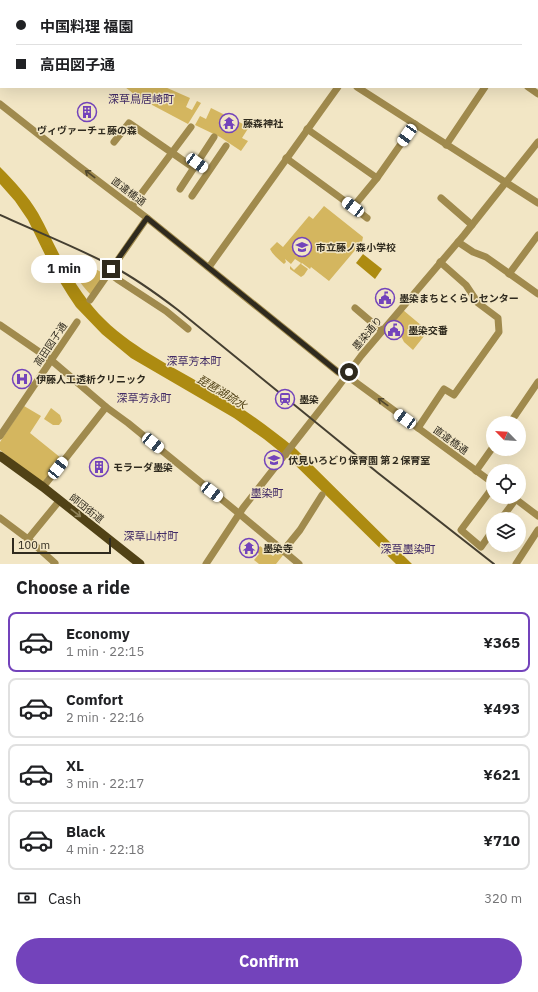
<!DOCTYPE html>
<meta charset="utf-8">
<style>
:root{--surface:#fff;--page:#f6f6f6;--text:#202124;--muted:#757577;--line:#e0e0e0;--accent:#7343bb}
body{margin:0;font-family:"IBM Plex Sans","Noto Sans JP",sans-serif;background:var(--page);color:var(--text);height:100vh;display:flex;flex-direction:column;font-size:15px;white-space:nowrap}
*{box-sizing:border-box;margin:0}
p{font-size:13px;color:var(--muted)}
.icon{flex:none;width:22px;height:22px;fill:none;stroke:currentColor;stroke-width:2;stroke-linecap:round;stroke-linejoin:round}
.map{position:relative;height:564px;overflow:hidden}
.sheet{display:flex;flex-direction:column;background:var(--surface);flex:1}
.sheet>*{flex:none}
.top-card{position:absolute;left:0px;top:0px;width:538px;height:88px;box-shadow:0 4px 16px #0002;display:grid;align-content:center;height:88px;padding:0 16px;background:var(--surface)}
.needle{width:26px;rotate:294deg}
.controls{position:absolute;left:486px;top:416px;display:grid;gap:8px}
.controls a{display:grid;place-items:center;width:40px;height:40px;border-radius:50%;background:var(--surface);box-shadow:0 4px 16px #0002;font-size:20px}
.scale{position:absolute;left:12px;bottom:10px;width:99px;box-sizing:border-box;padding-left:4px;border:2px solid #2f2a1e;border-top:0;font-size:11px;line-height:14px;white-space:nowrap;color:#2f2a1e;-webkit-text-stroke:3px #f2e6c5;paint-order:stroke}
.end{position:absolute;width:18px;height:18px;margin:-9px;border:5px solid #2f2a1e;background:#fff;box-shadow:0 0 0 2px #fff}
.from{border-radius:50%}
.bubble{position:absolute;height:28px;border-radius:14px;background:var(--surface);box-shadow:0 4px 16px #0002;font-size:13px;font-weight:800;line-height:28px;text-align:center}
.car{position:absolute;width:12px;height:24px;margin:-12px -6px;border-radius:5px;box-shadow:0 0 3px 1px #0007;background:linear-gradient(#fff 24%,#345 0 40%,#fff 0 76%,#345 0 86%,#fff 0)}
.top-card b{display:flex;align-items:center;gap:14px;height:38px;font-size:15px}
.top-card b+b{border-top:1px solid var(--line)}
.top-card i{width:10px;height:10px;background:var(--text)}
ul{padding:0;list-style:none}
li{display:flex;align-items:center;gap:12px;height:60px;margin:0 8px 6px;padding:0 8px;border:2px solid var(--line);border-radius:8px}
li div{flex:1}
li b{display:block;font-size:15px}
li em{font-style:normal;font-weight:800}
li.selected{border-color:var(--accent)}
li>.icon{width:36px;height:36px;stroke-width:1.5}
h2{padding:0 16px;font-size:18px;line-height:48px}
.pay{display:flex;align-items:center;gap:10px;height:44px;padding:0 16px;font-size:15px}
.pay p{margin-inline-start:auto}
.action{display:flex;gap:8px;margin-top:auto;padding:8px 16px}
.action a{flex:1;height:46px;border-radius:24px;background:var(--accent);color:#fff;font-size:16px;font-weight:800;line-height:46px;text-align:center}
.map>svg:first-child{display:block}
</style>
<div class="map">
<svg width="538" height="564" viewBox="0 0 538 564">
<rect width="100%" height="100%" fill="#f2e6c5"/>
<g fill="#d4b65f">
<path d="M125,87H165L190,98L186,107L192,110L197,101L201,103L188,124L139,98Z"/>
<path d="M211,108L249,127L242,138L248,141L241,151L220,137L195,125L200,116L206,119Z"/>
<path d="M324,206L363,237L362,242L329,281L311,267L310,269L302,263L301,264L308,269L304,275L301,277L290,269V266L294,270L301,263L295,259L291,264L285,259L286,262L284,264C279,260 273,255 270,249L277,242L283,247L309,216L313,219Z"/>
<path d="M68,255L105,274L91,295C79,283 74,273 67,258Z"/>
<path d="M403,310L428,331L413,350L404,342L401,336L399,337L397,335L400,332L399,329L392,323Z"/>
<path d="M24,406L41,416L30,433L61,458L43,482L41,483L0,450V442Z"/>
<path d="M51,408L60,415L62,421L59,425H53L44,419Z"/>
<path d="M260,546L273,556L279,550L284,554L276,564H259L254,560L259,554L256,551Z"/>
</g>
<g fill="#ad8b11">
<path d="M0,167C14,181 28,196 38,213C46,227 52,241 59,254C70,276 83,296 99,314C129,346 170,365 207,387C239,405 268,426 296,449L412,564H396L289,459L264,439L234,418L131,358L102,334L76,307L68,295L52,269L28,220L15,201L0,184Z"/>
<path d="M363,254L382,269L375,279L356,263Z"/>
</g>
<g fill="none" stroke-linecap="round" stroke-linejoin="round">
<g stroke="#a08a4d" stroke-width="7">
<path d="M1,0L2,1"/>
<path d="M10,1L11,0"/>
<path d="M400,1V0"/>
<path d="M0,21L1,19"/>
<path d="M357,87L538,203"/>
<path d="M528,87L538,94"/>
<path d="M0,104L76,164L147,218L338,372L350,378L493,483"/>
<path d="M307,129L377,178"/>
<path d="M114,142L129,123L194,168"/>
<path d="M446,145L485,87"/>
<path d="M286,158L353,207L377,178L415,124"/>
<path d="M180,189L214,137"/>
<path d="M192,196L226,146"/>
<path d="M441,198L472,225"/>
<path d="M132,206L191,127"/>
<path d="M353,207L367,218"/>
<path d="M458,242L473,252L486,257L538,294"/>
<path d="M209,267L338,87"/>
<path d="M109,273L117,279L166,311L188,329"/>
<path d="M509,274L538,235"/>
<path d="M90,300L147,218"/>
<path d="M355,308L382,331"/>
<path d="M0,325L51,360L106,407L128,423L236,511L299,564"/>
<path d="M510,423L538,382"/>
<path d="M418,428L444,389L454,395L499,332L498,318L478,303L466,285L440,262"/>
<path d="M0,436L77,322"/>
<path d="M476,471L493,447"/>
<path d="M43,487L106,407"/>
<path d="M493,487L461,530L481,547L493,530"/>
<path d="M513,497L538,516"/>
<path d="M0,518L28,539L55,563L54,564"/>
<path d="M501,519L516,499"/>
<path d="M28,539L60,500"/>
<path d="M283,551L300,530L322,495"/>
<path d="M206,564L243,508L338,387L361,356L464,235L538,142"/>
<path d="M516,564L538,530"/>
</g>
<path stroke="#514216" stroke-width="9" d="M0,456L43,487L140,564"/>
<path stroke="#453f31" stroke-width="2" d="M0,215C37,232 76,247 112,266C135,278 157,294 178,310L378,473L494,564"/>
</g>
<defs><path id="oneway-shaft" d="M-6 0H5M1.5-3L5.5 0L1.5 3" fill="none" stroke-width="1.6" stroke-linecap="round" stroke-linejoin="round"/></defs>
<g stroke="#51472c">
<use href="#oneway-shaft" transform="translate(90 174) rotate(-143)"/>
<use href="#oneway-shaft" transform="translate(383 402) rotate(-144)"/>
</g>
<use stroke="#91845c" href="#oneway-shaft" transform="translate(76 513) rotate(38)"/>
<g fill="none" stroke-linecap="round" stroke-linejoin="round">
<path stroke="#2f2a1e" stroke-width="5" d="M111,269L147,218L338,372L345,377L349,372"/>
</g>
<defs>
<symbol id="building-ring" viewBox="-11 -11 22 22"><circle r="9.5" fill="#f2e6c5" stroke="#7343bb" stroke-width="1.5"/><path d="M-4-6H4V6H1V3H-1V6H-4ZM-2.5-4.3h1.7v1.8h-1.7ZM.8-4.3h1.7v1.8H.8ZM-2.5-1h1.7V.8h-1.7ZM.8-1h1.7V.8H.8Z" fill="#7343bb"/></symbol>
<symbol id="temple-ring" viewBox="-11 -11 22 22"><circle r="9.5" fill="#f2e6c5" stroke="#7343bb" stroke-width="1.5"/><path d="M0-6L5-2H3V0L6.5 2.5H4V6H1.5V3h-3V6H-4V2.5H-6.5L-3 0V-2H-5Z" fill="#7343bb"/></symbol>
<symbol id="school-ring" viewBox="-11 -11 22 22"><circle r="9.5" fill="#f2e6c5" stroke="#7343bb" stroke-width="1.5"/><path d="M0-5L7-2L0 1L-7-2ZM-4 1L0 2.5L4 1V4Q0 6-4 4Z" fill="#7343bb"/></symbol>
<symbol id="civic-ring" viewBox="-11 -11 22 22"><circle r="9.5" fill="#f2e6c5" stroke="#7343bb" stroke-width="1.5"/><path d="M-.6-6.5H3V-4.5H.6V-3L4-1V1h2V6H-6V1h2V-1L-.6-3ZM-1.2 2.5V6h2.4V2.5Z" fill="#7343bb"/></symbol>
<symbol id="hospital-ring" viewBox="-11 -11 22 22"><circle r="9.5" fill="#f2e6c5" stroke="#7343bb" stroke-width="1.5"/><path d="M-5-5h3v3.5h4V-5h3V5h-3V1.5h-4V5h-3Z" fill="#7343bb"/></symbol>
<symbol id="station-ring" viewBox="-11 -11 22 22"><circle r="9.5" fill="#f2e6c5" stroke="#7343bb" stroke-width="1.5"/><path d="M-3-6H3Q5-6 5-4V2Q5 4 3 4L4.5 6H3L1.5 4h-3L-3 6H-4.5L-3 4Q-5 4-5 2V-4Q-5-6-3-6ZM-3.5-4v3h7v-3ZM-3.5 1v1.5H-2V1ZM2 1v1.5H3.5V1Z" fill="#7343bb"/></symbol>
</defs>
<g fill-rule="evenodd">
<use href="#building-ring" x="76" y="101" width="22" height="22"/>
<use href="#temple-ring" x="218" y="112" width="22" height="22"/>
<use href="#school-ring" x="291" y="236" width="22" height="22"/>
<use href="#civic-ring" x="374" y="287" width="22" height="22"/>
<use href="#civic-ring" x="383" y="319" width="22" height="22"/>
<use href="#hospital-ring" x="11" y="368" width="22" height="22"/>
<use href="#station-ring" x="274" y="388" width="22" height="22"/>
<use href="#school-ring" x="263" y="449" width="22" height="22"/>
<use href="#building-ring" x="88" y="456" width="22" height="22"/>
<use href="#temple-ring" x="238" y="537" width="22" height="22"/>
</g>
<g text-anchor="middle" stroke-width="3" stroke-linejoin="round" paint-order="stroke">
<g font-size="10" font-weight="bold" fill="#2f2a1e" stroke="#f2e6c5" text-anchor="start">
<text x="243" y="127">藤森神社</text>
<text x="87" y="134" text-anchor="middle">ヴィヴァーチェ藤の森</text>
<text x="316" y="251">市立藤ノ森小学校</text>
<text x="399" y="302">墨染まちとくらしセンター</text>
<text x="408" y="334">墨染交番</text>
<text x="36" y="383">伊藤人工透析クリニック</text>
<text x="299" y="403">墨染</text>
<text x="288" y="464">伏見いろどり保育園 第２保育室</text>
<text x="113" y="471">モラーダ墨染</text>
<text x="263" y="552">墨染寺</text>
</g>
<g font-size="10" fill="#2f2a1e" stroke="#f2e6c5">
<text transform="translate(129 191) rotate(37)" y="4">直違橋通</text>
<text transform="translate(367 333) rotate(-50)" y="4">墨染通り</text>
<text transform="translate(50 344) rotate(-56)" y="4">高田図子通</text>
<text transform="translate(451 440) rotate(36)" y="4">直違橋通</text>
<text transform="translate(87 508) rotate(38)" y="4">師団街道</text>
</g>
<g font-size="11" fill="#412b66" stroke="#f2e6c5">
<text x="141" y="103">深草鳥居崎町</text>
<text x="194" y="365">深草芳本町</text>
<text x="144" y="402">深草芳永町</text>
<text x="267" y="497">墨染町</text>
<text x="151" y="540">深草山村町</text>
<text x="408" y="553">深草墨染町</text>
</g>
<g font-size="11" font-style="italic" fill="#4b3c10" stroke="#f2e6c5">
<text transform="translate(222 392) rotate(31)" y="4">琵琶湖疏水</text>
</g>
</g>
</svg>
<div class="controls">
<a><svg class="needle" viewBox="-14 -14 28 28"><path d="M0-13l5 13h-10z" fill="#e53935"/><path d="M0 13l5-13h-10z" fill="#757577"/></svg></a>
<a><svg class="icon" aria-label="locate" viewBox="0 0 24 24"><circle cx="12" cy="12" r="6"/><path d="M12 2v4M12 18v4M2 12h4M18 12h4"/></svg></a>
<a><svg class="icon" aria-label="layers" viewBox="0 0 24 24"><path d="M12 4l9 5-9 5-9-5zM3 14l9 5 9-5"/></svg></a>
</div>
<div class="scale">100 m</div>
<i class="end from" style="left:349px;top:372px"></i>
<i class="end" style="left:111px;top:269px"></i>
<div class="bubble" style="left:31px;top:255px;width:66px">1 min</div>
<i class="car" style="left:407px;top:135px;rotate:215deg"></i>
<i class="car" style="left:197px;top:163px;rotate:126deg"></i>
<i class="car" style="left:353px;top:207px;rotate:307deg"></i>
<i class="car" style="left:405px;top:419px;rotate:306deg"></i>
<i class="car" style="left:153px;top:443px;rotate:129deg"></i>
<i class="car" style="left:58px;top:468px;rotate:38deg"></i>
<i class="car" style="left:212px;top:492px;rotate:128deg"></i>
<div class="top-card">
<b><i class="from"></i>中国料理 福園</b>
<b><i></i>高田図子通</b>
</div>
</div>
<section class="sheet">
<h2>Choose a ride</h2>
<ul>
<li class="selected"><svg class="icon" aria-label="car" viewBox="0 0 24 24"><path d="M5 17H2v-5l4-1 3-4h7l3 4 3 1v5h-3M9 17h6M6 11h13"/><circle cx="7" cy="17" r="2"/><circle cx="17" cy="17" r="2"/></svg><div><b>Economy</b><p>1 min · 22:15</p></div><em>¥365</em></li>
<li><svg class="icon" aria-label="car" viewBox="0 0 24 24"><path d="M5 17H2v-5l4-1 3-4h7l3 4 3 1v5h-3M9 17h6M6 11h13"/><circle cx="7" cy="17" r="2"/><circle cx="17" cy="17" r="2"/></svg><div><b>Comfort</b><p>2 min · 22:16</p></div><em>¥493</em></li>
<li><svg class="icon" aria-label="car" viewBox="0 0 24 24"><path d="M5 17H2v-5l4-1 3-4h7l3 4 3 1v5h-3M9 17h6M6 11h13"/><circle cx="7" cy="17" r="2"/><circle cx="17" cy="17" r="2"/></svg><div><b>XL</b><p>3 min · 22:17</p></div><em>¥621</em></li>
<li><svg class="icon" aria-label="car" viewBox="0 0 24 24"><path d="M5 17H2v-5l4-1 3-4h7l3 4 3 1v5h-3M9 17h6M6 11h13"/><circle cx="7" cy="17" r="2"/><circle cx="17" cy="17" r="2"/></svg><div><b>Black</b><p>4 min · 22:18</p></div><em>¥710</em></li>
</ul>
<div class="pay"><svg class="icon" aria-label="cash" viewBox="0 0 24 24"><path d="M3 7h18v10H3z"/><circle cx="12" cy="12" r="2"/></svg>Cash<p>320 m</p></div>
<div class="action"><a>Confirm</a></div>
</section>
